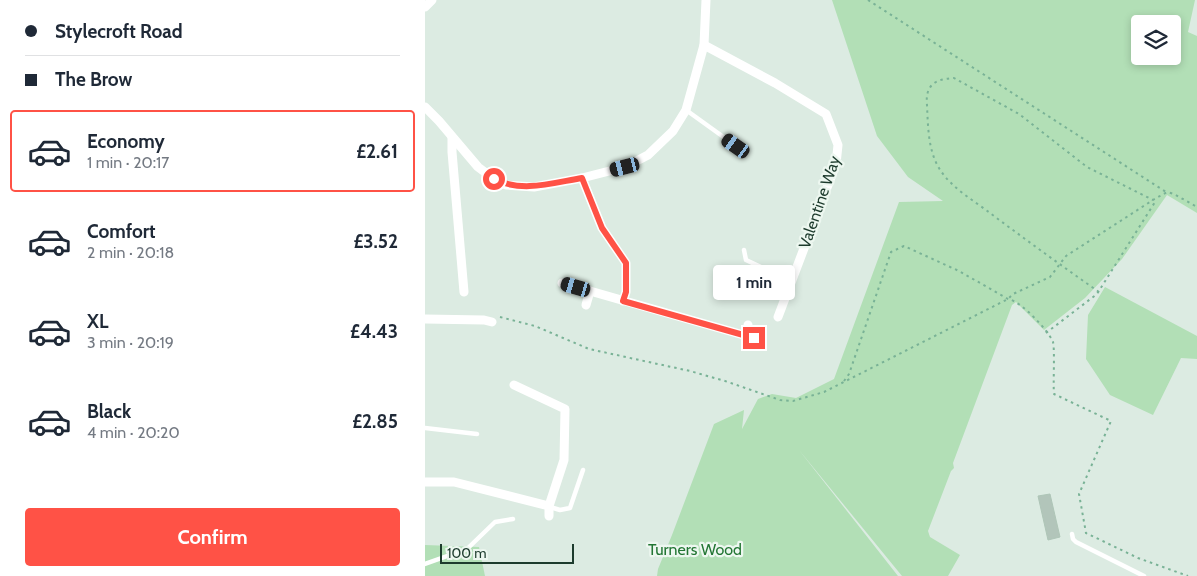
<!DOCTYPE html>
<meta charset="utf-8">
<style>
:root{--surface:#fff;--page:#f2f2f3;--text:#1f2937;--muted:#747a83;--line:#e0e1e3;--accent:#ff5246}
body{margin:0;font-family:Cabin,sans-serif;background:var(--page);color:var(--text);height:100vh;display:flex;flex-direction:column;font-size:19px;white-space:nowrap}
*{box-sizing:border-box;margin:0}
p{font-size:16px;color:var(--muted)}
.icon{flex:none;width:28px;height:28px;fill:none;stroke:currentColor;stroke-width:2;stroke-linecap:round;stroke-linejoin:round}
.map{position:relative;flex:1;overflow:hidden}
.side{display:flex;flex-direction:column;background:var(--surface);width:425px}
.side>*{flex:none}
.top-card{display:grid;align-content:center;height:110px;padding:0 25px;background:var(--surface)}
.fabs{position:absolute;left:706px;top:15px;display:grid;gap:10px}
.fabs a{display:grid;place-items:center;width:50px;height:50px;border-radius:5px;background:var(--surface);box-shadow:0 2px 8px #0003;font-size:25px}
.scale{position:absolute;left:15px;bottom:12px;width:134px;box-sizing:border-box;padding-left:5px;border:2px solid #1d3b2d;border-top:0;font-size:14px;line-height:18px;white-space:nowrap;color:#1d3b2d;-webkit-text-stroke:4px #edf7f0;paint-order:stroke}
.end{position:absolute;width:22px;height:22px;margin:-11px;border:6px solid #ff5246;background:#fff;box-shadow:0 0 0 2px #fff}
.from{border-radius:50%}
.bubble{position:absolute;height:35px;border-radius:5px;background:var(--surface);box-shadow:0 2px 8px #0003;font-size:16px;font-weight:800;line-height:35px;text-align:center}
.car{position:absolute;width:15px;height:30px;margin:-15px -8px;border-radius:6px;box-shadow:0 0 4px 1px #0007;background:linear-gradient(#222 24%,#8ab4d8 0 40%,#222 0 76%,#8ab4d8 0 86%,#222 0)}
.top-card b{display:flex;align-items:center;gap:18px;height:48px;font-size:19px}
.top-card b+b{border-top:1px solid var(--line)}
.top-card i{width:12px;height:12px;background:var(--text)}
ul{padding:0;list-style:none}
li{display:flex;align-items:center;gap:15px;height:82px;margin:0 10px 8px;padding:0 15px;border:2px solid transparent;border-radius:5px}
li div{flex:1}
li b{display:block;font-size:19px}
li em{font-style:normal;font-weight:800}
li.current{border-color:var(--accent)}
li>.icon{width:45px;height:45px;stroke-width:1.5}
.cta{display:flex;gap:10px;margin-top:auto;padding:10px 25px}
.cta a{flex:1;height:58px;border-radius:5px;background:var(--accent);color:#fff;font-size:20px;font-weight:800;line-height:58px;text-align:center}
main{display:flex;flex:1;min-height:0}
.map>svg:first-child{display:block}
</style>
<main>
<section class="side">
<div class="top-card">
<b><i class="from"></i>Stylecroft Road</b>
<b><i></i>The Brow</b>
</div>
<ul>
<li class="current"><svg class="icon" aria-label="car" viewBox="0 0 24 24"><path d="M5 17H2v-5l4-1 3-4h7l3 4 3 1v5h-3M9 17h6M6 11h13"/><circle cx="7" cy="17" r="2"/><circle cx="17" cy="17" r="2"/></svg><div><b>Economy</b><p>1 min · 20:17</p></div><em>£2.61</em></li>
<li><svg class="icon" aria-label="car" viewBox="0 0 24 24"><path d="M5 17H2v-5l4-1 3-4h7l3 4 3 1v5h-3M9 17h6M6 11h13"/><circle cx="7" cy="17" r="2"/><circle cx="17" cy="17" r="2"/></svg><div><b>Comfort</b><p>2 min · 20:18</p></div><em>£3.52</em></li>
<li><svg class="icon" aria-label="car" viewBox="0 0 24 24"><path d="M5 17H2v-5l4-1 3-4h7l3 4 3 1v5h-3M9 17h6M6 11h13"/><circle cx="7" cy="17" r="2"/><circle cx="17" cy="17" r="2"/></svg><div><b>XL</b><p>3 min · 20:19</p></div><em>£4.43</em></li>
<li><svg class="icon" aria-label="car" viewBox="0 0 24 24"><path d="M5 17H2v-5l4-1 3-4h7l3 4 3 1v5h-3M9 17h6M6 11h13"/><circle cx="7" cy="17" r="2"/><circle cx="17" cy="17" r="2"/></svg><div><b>Black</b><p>4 min · 20:20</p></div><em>£2.85</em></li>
</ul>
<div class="cta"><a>Confirm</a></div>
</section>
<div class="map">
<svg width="772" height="576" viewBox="0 0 772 576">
<rect width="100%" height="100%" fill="#dcebe2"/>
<g fill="#b2dfb6" fill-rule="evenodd">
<path d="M407,0H770L763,32L772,36V213L742,195L697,259L660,298L619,330L591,302L587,305L528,463L529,468L526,471L503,531L505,537L535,555L523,576H477L374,450L473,576H232L233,569L247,535L289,424L319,410L317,429L333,399L347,394L371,398L409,379L474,202L518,201L483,177L452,136ZM715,24H748V56H715Z"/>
<path d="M680,287L772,336V359L756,358L728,415L685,395L661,359L663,315Z"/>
<path d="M0,545L54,547L60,576H0Z"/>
</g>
<path fill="#b2c5ba" stroke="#aec5b7" d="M625,494L635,537L623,540L613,496Z"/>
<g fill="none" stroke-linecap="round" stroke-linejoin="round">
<g stroke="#79b296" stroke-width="2" stroke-dasharray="2.5 4" stroke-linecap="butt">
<path d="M443,0L741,192"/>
<path d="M674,292C637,266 601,240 565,213C548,200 525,187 514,168C503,150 503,126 502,105C500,85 510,79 529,78L594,114L662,167L728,200"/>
<path d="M75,317L110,326L164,349L265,371L300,381L355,400L368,401L399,392L583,299L588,294L625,277L641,256L728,200L742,192L749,194L772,207"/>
<path d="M621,333L672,294L730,202L729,200"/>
<path d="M419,381L424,374L466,252L479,246L534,271L583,299C596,301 623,330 628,342C630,350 628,384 629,394L686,421L654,494L661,533L713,558L763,576"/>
</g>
<g stroke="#fff" stroke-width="4.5">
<path d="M261,110L311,146"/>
<path d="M319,250L321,260L353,275"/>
<path d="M0,428L52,434"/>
<path d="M125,507L135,510L145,508L158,470"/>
<path d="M647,534L648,539L651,542L719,576"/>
<path d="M0,564L42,549L70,522L88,519"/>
</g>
<g stroke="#fff" stroke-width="9">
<path d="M0,7L7,0"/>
<path d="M279,45L350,83L401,114L413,145L411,164L353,317"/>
<path d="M0,107L14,121L53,167L69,179L81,185L109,187L157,178L200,167L223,155L248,131L261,110L279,45L281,0"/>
<path d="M27,137V152L39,292"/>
<path d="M157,178L177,228L201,263V292L198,301"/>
<path d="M353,275L365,280"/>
<path d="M137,283L329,338"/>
<path d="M161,305L165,291"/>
<path d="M0,319L59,320L67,322"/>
<path d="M323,336V325"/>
<path d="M89,385L140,409L139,460L124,506V516"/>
<path d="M0,482H29L124,506"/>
</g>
</g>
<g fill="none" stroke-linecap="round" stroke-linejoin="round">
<path stroke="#ff5246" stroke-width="6" d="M69,179C97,193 127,183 157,178L177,228L201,263V292L198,301L329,338"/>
</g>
<g text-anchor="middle" stroke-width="4.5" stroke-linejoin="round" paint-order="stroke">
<g font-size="16" fill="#1d3b2d" stroke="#edf7f0">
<text transform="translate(394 202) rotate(-71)" y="6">Valentine Way</text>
</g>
<g font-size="16" fill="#237634" stroke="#edf7f0">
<text x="270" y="555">Turners Wood</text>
</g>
</g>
</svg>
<div class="fabs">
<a><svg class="icon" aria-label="layers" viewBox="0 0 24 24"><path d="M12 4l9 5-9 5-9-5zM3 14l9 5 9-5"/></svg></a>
</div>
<div class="scale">100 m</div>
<i class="end from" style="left:69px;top:179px"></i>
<i class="end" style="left:329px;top:338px"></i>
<div class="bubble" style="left:288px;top:265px;width:82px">1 min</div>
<i class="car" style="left:311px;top:146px;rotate:305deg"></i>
<i class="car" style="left:200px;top:167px;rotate:256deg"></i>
<i class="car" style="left:151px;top:287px;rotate:286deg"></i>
</div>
</main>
